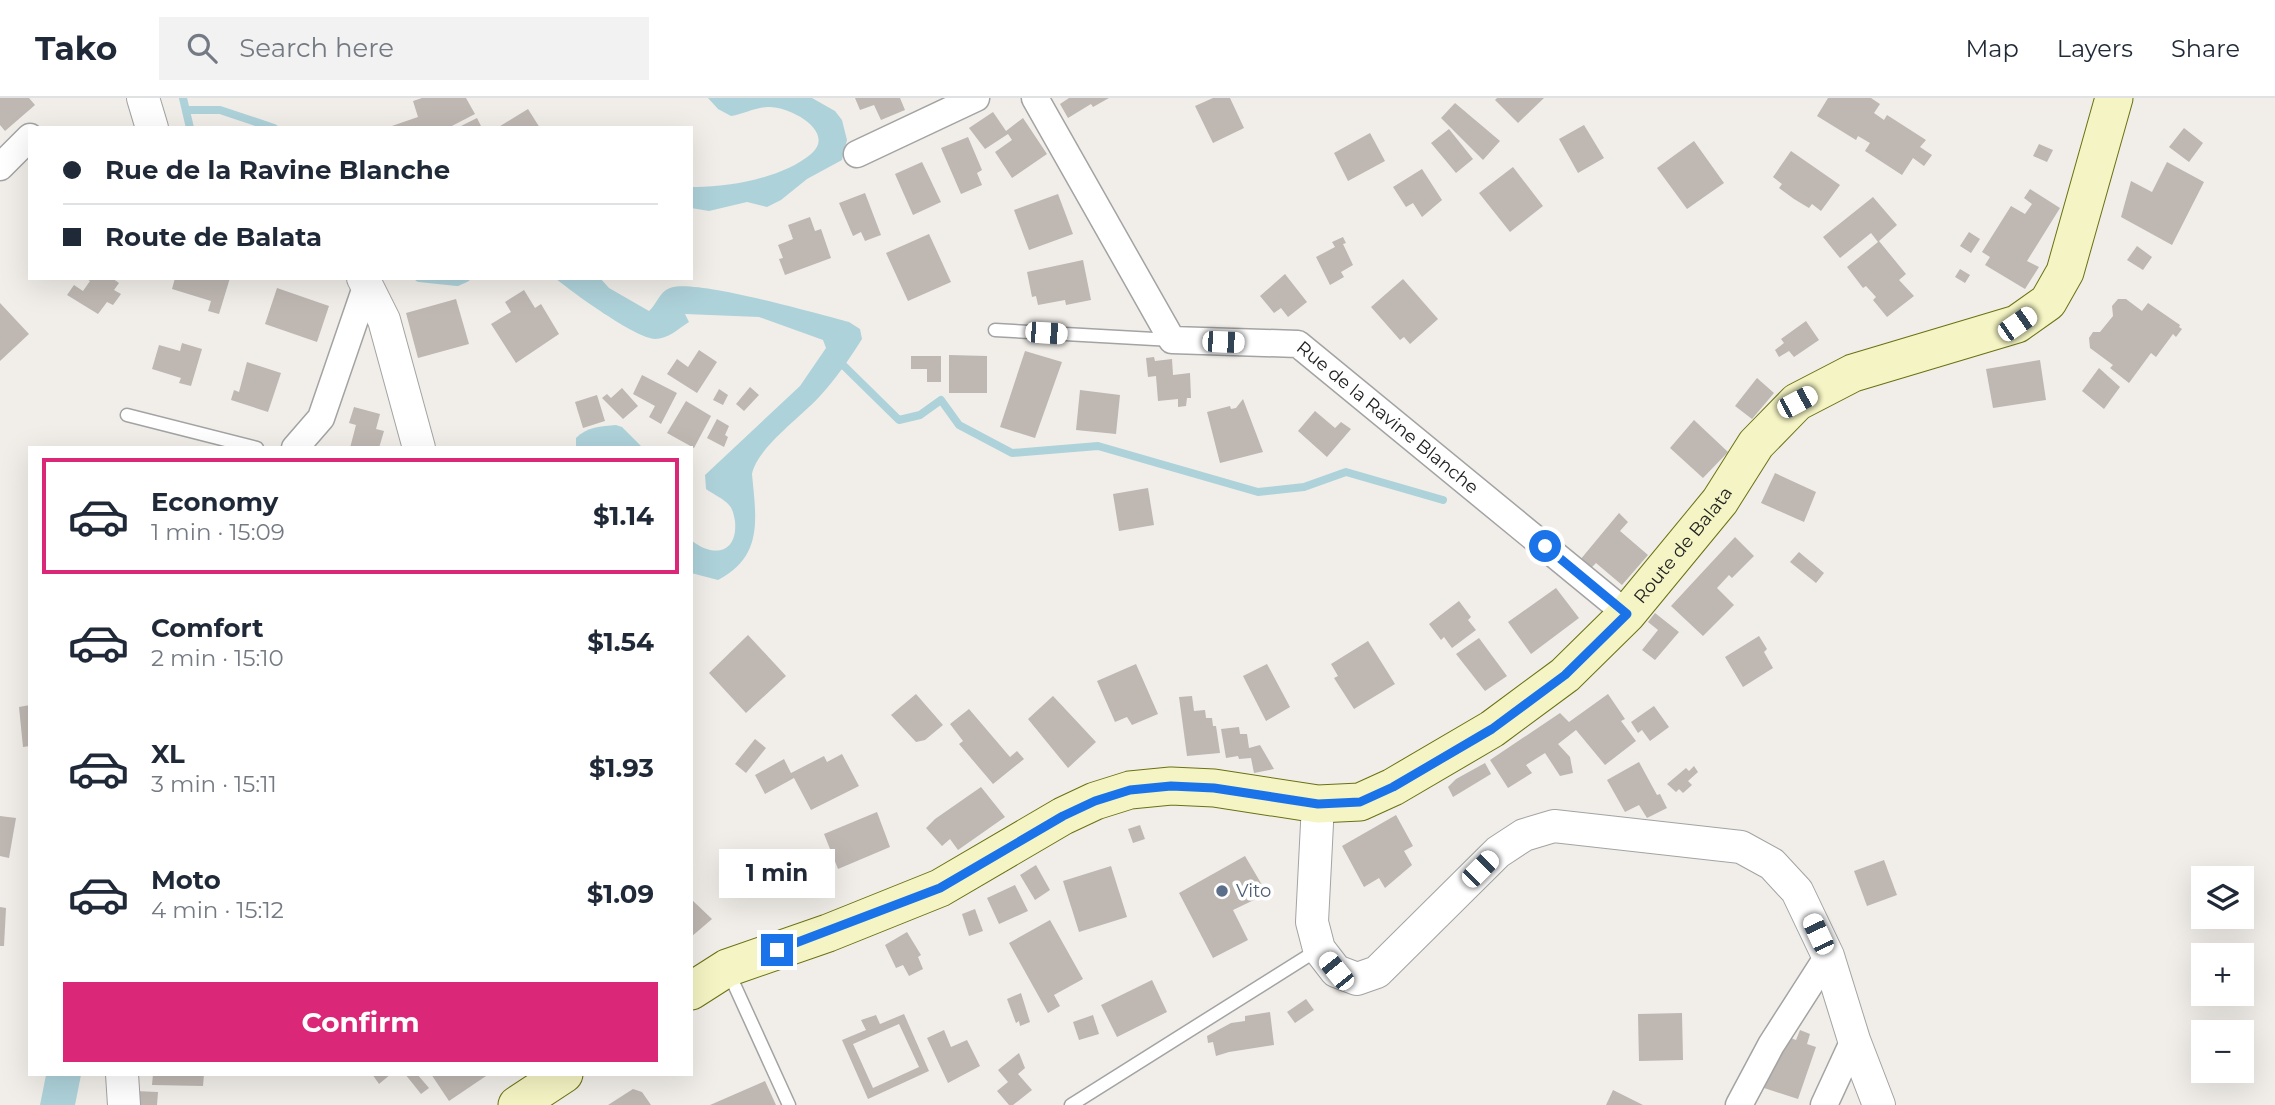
<!DOCTYPE html>
<meta charset="utf-8">
<style>
:root{--surface:#fff;--page:#f2f2f3;--text:#1f2937;--muted:#747a83;--line:#e0e1e3;--accent:#db2777}
body{margin:0;font-family:Montserrat,sans-serif;background:var(--page);color:var(--text);height:100vh;display:flex;flex-direction:column;font-size:26px;white-space:nowrap}
*{box-sizing:border-box;margin:0}
p{font-size:23px;color:var(--muted)}
.icon{flex:none;width:38px;height:38px;fill:none;stroke:currentColor;stroke-width:2;stroke-linecap:round;stroke-linejoin:round}
.map{position:relative;flex:1;overflow:hidden}
.panel{position:absolute;left:28px;top:348px;width:665px;height:630px;display:flex;flex-direction:column;background:var(--surface);border-radius:0px;box-shadow:0 7px 28px #0002}
.panel>*{flex:none}
.hud{position:absolute;left:28px;top:28px;width:665px;height:154px;border-radius:0px;box-shadow:0 7px 28px #0002;display:grid;align-content:center;height:154px;padding:0 35px;background:var(--surface)}
.buttons{position:absolute;left:2191px;top:768px;display:grid;gap:14px}
.buttons a{display:grid;place-items:center;width:63px;height:63px;border-radius:0px;background:var(--surface);box-shadow:0 7px 28px #0002;font-size:35px}
.end{position:absolute;width:32px;height:32px;margin:-16px;border:9px solid #1a73e8;background:#fff;box-shadow:0 0 0 4px #fff}
.from{border-radius:50%}
.bubble{position:absolute;height:49px;border-radius:0px;background:var(--surface);box-shadow:0 7px 28px #0002;font-size:23px;font-weight:700;line-height:49px;text-align:center}
.car{position:absolute;width:21px;height:42px;margin:-21px -10px;border-radius:9px;box-shadow:0 0 5px 2px #0007;background:linear-gradient(#fff 24%,#345 0 40%,#fff 0 76%,#345 0 86%,#fff 0)}
.hud b{display:flex;align-items:center;gap:24px;height:66px;font-size:26px}
.hud b+b{border-top:2px solid var(--line)}
.hud i{width:18px;height:18px;background:var(--text)}
ul{padding:12px 0 0;list-style:none}
li{display:flex;align-items:center;gap:21px;height:116px;margin:0 14px 10px;padding:0 21px;border:4px solid transparent;border-radius:0px}
li div{flex:1}
li b{display:block;font-size:26px}
li em{font-style:normal;font-weight:700}
li.current{border-color:var(--accent)}
li>.icon{width:63px;height:63px;stroke-width:1.5}
.cta{display:flex;gap:14px;margin-top:auto;padding:14px 35px}
.cta a{flex:1;height:80px;border-radius:0px;background:var(--accent);color:#fff;font-size:28px;font-weight:700;line-height:80px;text-align:center}
header{display:flex;align-items:center;gap:42px;box-sizing:border-box;height:98px;padding:0 35px;background:var(--surface);border-bottom:2px solid var(--line)}
header strong{font-size:33px}
nav{display:flex;gap:38px;margin-inline-start:auto;font-size:24px}
.search{width:490px;height:63px;background:var(--page);display:flex;align-items:center;gap:18px;box-sizing:border-box;padding:0 24px;border-radius:0px;color:var(--muted);font-size:26px}
.map>svg:first-child{display:block}
</style>
<header>
<strong>Tako</strong>
<div class="search"><svg class="icon" aria-label="search" viewBox="0 0 24 24"><circle cx="10" cy="10" r="6"/><path d="M15 15l6 6"/></svg>Search here</div>
<nav><a>Map</a><a>Layers</a><a>Share</a></nav>
</header>
<div class="map">
<svg width="2275" height="1007" viewBox="0 0 2275 1007">
<rect width="100%" height="100%" fill="#f1eee9"/>
<g fill="#aed2da">
<path d="M708,0H812L835,13L842,22L847,42L842,62L807,81L781,102L767,109L747,104L709,113L691,110V89C726,90 783,80 811,56C837,34 790,8 768,9C756,9 744,16 731,18L718,11Z"/>
<path d="M555,180H600L609,190L649,213C657,206 659,194 670,190C693,180 819,216 849,224L860,231L862,241C850,260 835,282 820,298C801,319 757,350 752,376C756,420 764,458 718,482L691,475V442C713,460 738,456 735,423C734,418 733,411 729,407C724,401 713,396 706,391L705,377L800,288L826,250L823,242L759,219L685,216L689,224C678,231 668,241 655,241C635,240 572,194 555,180Z"/>
<path d="M616,327L622,329L643,350H576V340C587,329 601,328 616,327Z"/>
<path d="M46,977H81L75,1007H40Z"/>
</g>
<g fill="none" stroke-linecap="round" stroke-linejoin="round">
<g stroke="#aed2da" stroke-width="8">
<path d="M183,0L190,30"/>
<path d="M186,12H220L274,30"/>
<path d="M419,180L457,184L466,180"/>
<path d="M835,269L843,267L899,322L920,317L941,302L959,327L1012,355L1098,348L1258,394L1304,389L1346,374L1443,402"/>
</g>
</g>
<g fill="#beb7b2" fill-rule="evenodd">
<path d="M0,0H29L35,7L5,33L0,27Z"/>
<path d="M422,0H466L475,16L448,30H386L418,19L413,3Z"/>
<path d="M855,0H900L905,12L881,22L874,7L860,12Z"/>
<path d="M1069,0H1109L1093,9L1091,6L1068,20L1060,6Z"/>
<path d="M1213,0H1230L1244,30L1213,45L1195,8Z"/>
<path d="M1497,0H1544L1518,25L1495,2Z"/>
<path d="M1828,0H1871L1880,6L1874,15L1884,22L1887,17L1926,42L1920,49L1932,57L1924,68L1913,60L1902,77L1865,53L1870,45L1858,38L1856,42L1817,18Z"/>
<path d="M1455,5L1500,43L1483,62L1441,20Z"/>
<path d="M528,11L540,30H497Z"/>
<path d="M993,14L1006,33L1023,20L1047,56L1012,80L995,54L1012,42L1008,36L985,51L969,30Z"/>
<path d="M477,20L482,30H457Z"/>
<path d="M1584,27L1604,60L1578,75L1559,41Z"/>
<path d="M2184,30L2203,45L2189,64L2169,49Z"/>
<path d="M1449,31L1473,61L1456,75L1431,45Z"/>
<path d="M1370,35L1385,63L1348,83L1334,55Z"/>
<path d="M968,39L982,72L977,75L982,87L961,96L941,50Z"/>
<path d="M1694,43L1724,85L1687,111L1657,70Z"/>
<path d="M2039,46L2053,52L2047,64L2033,58Z"/>
<path d="M1791,53L1840,87L1821,113L1812,106L1809,110L1794,101L1779,90L1782,86L1773,79Z"/>
<path d="M922,64L941,104L913,117L895,76Z"/>
<path d="M2167,64L2204,84L2172,147L2121,119L2131,83L2152,94Z"/>
<path d="M1513,69L1543,108L1510,134L1479,95Z"/>
<path d="M1422,71L1442,102L1422,119L1413,105L1406,109L1393,89Z"/>
<path d="M2030,91L2060,110L2027,163L2039,169L2025,191L1985,167L1990,159L1982,154L2011,108L2025,116L2032,106L2024,100Z"/>
<path d="M865,95L881,137L865,143L861,134L853,138L839,105Z"/>
<path d="M1058,96L1073,136L1029,152L1014,112Z"/>
<path d="M1873,99L1897,127L1879,143L1906,176L1899,182L1914,198L1887,219L1873,202L1876,199L1866,188L1863,190L1847,169L1878,144L1871,135L1840,160L1823,139Z"/>
<path d="M810,119L815,133L821,131L831,160L785,177L779,161L783,160L778,147L793,141L788,127Z"/>
<path d="M1969,134L1980,141L1971,155L1960,148Z"/>
<path d="M929,136L951,184L908,203L886,155Z"/>
<path d="M1343,139L1346,145L1343,146L1353,167L1341,174L1344,179L1330,187L1316,159L1335,149L1332,144Z"/>
<path d="M2137,148L2152,159L2143,172L2127,162Z"/>
<path d="M1083,162L1091,202L1066,207L1065,202L1038,207L1036,198L1032,199L1027,174Z"/>
<path d="M1960,171L1970,177L1965,185L1955,179Z"/>
<path d="M1285,176L1307,204L1288,219L1281,210L1274,215L1260,198Z"/>
<path d="M85,180H112L119,185L114,192L121,196L113,207L107,204L98,216L67,197L74,187L83,193L90,183Z"/>
<path d="M175,180H230L219,216L208,213L211,203L172,191Z"/>
<path d="M1403,181L1438,221L1410,246L1404,239L1400,242L1371,209Z"/>
<path d="M277,190L329,208L317,244L265,226Z"/>
<path d="M524,192L535,210L541,206L559,236L516,265L491,226L511,214L505,204Z"/>
<path d="M456,201L469,246L418,260L406,215Z"/>
<path d="M2118,201H2126L2142,213L2148,205L2180,227L2179,229L2182,231L2176,239L2173,236L2156,259L2151,255L2129,285L2110,270L2113,267L2090,250L2089,240L2093,234H2100L2113,218L2112,208Z"/>
<path d="M0,205L29,236L0,263Z"/>
<path d="M1806,223L1819,242L1794,259L1789,253L1779,259L1775,252L1784,245L1781,241Z"/>
<path d="M182,245L202,251L191,288L179,285L181,280L152,271L159,247L180,253Z"/>
<path d="M699,252L717,264L697,295L667,276L677,261L688,269Z"/>
<path d="M1025,253L1062,264L1035,340L1000,329Z"/>
<path d="M949,257L987,258V295H949Z"/>
<path d="M911,258H941V284H927V271H911Z"/>
<path d="M1154,259L1155,263L1172,261L1173,277L1190,275L1191,300H1187L1186,308L1178,309V301L1158,303L1156,278L1148,279L1146,260Z"/>
<path d="M2040,262L2046,302L1993,310L1986,271Z"/>
<path d="M247,264L281,275L268,314L231,302L234,292L239,294Z"/>
<path d="M2099,270L2120,289L2104,311L2082,293Z"/>
<path d="M642,277L677,295L661,326L649,319L655,308L633,296Z"/>
<path d="M1757,280L1774,295L1752,321L1735,308Z"/>
<path d="M750,289L759,297L744,313L736,306Z"/>
<path d="M622,290L638,308L623,321L602,300L607,296L611,300Z"/>
<path d="M719,291L728,297L723,307L713,302Z"/>
<path d="M1080,292L1120,297L1116,336L1076,332Z"/>
<path d="M597,297L605,323L583,330L575,304Z"/>
<path d="M1243,301L1263,354L1220,365L1207,314L1230,308L1231,311L1236,310Z"/>
<path d="M686,303L711,318L694,350L667,335Z"/>
<path d="M354,309L380,316L376,331L384,333L379,350H350L356,327L349,325Z"/>
<path d="M1315,313L1335,330L1341,324L1351,331L1327,359L1298,333Z"/>
<path d="M717,321L729,328L725,337L728,339L724,349L707,340Z"/>
<path d="M1694,322L1728,354L1703,380L1670,350Z"/>
<path d="M1775,375L1816,394L1804,424L1761,405Z"/>
<path d="M1148,390L1154,427L1119,433L1113,396Z"/>
<path d="M1619,415L1628,424L1620,433L1648,457L1622,487L1596,465L1590,471L1580,462Z"/>
<path d="M1735,439L1754,458L1732,480L1729,477L1717,490L1734,507L1703,538L1671,508Z"/>
<path d="M1799,454L1824,475L1816,485L1790,464Z"/>
<path d="M1556,490L1579,520L1531,556L1508,524Z"/>
<path d="M1459,503L1471,519L1468,522L1476,532L1452,550L1444,539L1441,542L1429,526Z"/>
<path d="M1655,515L1679,534L1655,562L1642,552L1658,532L1648,524Z"/>
<path d="M748,537L786,578L746,615L709,575Z"/>
<path d="M1759,538L1767,551L1764,554L1773,570L1743,589L1725,559Z"/>
<path d="M1479,540L1507,578L1485,593L1456,556Z"/>
<path d="M1368,543L1395,586L1354,611L1334,580L1338,578L1331,566Z"/>
<path d="M1136,566L1158,616L1132,627L1127,619L1115,624L1097,583Z"/>
<path d="M1267,566L1290,609L1266,623L1243,578Z"/>
<path d="M916,596L943,627L925,642L916,644L891,617Z"/>
<path d="M1608,596L1625,621L1621,623L1636,643L1605,667L1576,632L1558,646L1570,659L1573,675L1560,678L1545,655L1526,667L1532,675L1508,690L1490,662L1560,615L1569,624Z"/>
<path d="M1053,598L1096,644L1068,670L1028,621Z"/>
<path d="M1192,598L1194,613L1205,612L1206,620H1212L1213,628H1216L1220,655L1187,658L1179,599Z"/>
<path d="M30,607V648L23,649L19,609Z"/>
<path d="M1654,608L1669,629L1650,643L1642,632L1638,635L1631,624Z"/>
<path d="M969,611L1010,659L1017,653L1024,661L993,686L959,646L963,643L950,626Z"/>
<path d="M1239,629L1240,636H1247L1249,650L1260,647L1274,671L1254,675L1251,660L1239,661L1238,658L1226,660L1221,631Z"/>
<path d="M755,641L766,650L746,675L735,666Z"/>
<path d="M842,656L859,688L811,712L794,680L765,696L755,677L784,661L791,675L824,658L827,664Z"/>
<path d="M1639,664L1657,697L1660,696L1667,710L1647,720L1639,707L1625,714L1607,682Z"/>
<path d="M1485,665L1491,676L1453,699L1448,689L1456,681Z"/>
<path d="M1694,668L1698,674L1688,683L1692,687L1683,695L1679,691L1676,694L1667,686L1686,670L1689,673Z"/>
<path d="M981,689L1005,719L958,752L950,741L942,748L926,730L935,721Z"/>
<path d="M877,714L890,749L838,771L824,736Z"/>
<path d="M1396,717L1413,748L1404,753L1412,767L1385,790L1379,780L1364,789L1342,748Z"/>
<path d="M0,718L16,720L9,760L0,758Z"/>
<path d="M1140,727L1145,741L1133,745L1128,731Z"/>
<path d="M1245,758L1265,792L1255,798L1256,801L1233,812L1248,842L1213,860L1179,795Z"/>
<path d="M1884,762L1897,797L1867,808L1854,773Z"/>
<path d="M1036,767L1050,792L1035,802L1020,777Z"/>
<path d="M1111,768L1127,819L1079,834L1063,783Z"/>
<path d="M1015,787L1028,813L999,826L987,800Z"/>
<path d="M691,801L712,821L691,839Z"/>
<path d="M0,809L6,810L4,848H0Z"/>
<path d="M975,811L983,833L969,838L962,816Z"/>
<path d="M1050,822L1083,881L1054,897L1060,908L1048,915L1009,845Z"/>
<path d="M907,834L921,857L918,859L923,871L909,878L903,867L896,870L885,847Z"/>
<path d="M1152,882L1167,914L1117,939L1101,907Z"/>
<path d="M1021,895L1030,924L1020,928L1019,923L1016,925L1007,901Z"/>
<path d="M1306,901L1314,912L1295,925L1287,914Z"/>
<path d="M1270,914L1274,947L1229,954L1216,958L1213,944L1208,945L1207,938L1231,925L1245,923V918Z"/>
<path d="M1682,915L1683,962L1639,963L1638,916Z"/>
<path d="M904,916L929,973L868,1001L842,942L866,932L861,922L876,917L880,926ZM899,926L919,969L873,990L853,946Z"/>
<path d="M1093,917L1099,936L1079,942L1073,924Z"/>
<path d="M944,932L951,949L967,942L980,968L948,985L927,940Z"/>
<path d="M1800,932L1810,936L1807,946L1816,949L1798,1001L1761,989L1788,939L1796,942Z"/>
<path d="M1019,955L1025,970L1018,976L1032,992L1013,1007H1009L997,993L1008,984L998,972Z"/>
<path d="M153,976H204L203,988L152,987Z"/>
<path d="M372,976H391L379,986Z"/>
<path d="M405,976H417L429,990L421,996Z"/>
<path d="M431,976H489L449,1003Z"/>
<path d="M765,983L776,1007H710Z"/>
<path d="M633,991L642,994L651,1007H608Z"/>
<path d="M1613,992L1643,1007H1606Z"/>
<path d="M135,993L158,994L157,1007H135Z"/>
</g>
<g fill="none" stroke-linecap="round" stroke-linejoin="round">
<defs>
<g id="service">
<path d="M995,232L1172,242"/>
<path d="M127,317L257,350"/>
<path d="M728,873L789,1007"/>
<path d="M1071,1007L1319,851"/>
</g>
<g id="minor">
<path id="s1" d="M1035,0L1172,242L1298,246L1627,516"/>
<path d="M857,56L976,0"/>
<path d="M0,69L30,39"/>
<path d="M295,350L321,320L367,186"/>
<path d="M1739,1007L1771,947L1828,858"/>
<path d="M1824,1007L1854,942"/>
</g>
<g id="tertiary">
<path d="M143,0L152,30"/>
<path d="M363,180L384,222L419,350"/>
<path d="M1318,706L1312,824L1319,851L1336,873L1357,881L1377,874L1498,754L1524,737L1554,728L1741,749L1772,766L1797,793L1828,858L1854,942L1879,1007"/>
<path d="M122,976L124,1007"/>
</g>
<g id="secondary">
<path id="s2" d="M691,893L727,870L828,835L940,790L1063,718L1095,703L1130,692L1171,688L1214,690L1318,706L1360,704L1393,689L1492,631L1565,577L1627,516L1720,403L1756,346L1797,304L1853,275L2017,226L2048,204L2065,174L2114,0"/>
<path d="M517,1007L564,976"/>
</g>
</defs>
<use href="#service" stroke="#a3a3a3" stroke-width="15"/>
<use href="#minor" stroke="#a3a3a3" stroke-width="29"/>
<use href="#tertiary" stroke="#a3a3a3" stroke-width="34"/>
<use href="#secondary" stroke="#6b7110" stroke-width="39"/>
<use href="#service" stroke="#fff" stroke-width="12"/>
<use href="#minor" stroke="#fff" stroke-width="26"/>
<use href="#tertiary" stroke="#fff" stroke-width="32"/>
<use href="#secondary" stroke="#f4f4c4" stroke-width="37"/>
</g>
<g fill="none" stroke-linecap="round" stroke-linejoin="round">
<path stroke="#1a73e8" stroke-width="9" d="M777,852L940,790L1063,718L1095,703L1130,692L1171,688L1214,690L1318,706L1360,704L1393,689L1492,631L1565,577L1627,516L1545,448"/>
</g>
<circle fill="#5c6f8a" stroke="#fff" stroke-width="2.5" cx="1222" cy="793" r="7"/>
<g text-anchor="middle" stroke-width="7" stroke-linejoin="round" paint-order="stroke">
<g font-size="18" fill="#222" stroke="#fff">
<text dy="6" stroke="none"><textPath href="#s1" startOffset="520">Rue de la Ravine Blanche</textPath></text>
<text dy="6" stroke="none"><textPath href="#s2" startOffset="1134">Route de Balata</textPath></text>
</g>
<g font-size="18" fill="#4e5e75" stroke="#fff" text-anchor="start">
<text x="1236" y="799">Vito</text>
</g>
</g>
</svg>
<div class="buttons">
<a><svg class="icon" aria-label="layers" viewBox="0 0 24 24"><path d="M12 4l9 5-9 5-9-5zM3 14l9 5 9-5"/></svg></a>
<a>+</a>
<a>−</a>
</div>
<i class="end from" style="left:1545px;top:448px"></i>
<i class="end" style="left:777px;top:852px"></i>
<div class="bubble" style="left:719px;top:751px;width:116px">1 min</div>
<i class="car" style="left:2017px;top:226px;rotate:55deg"></i>
<i class="car" style="left:1046px;top:235px;rotate:94deg"></i>
<i class="car" style="left:1223px;top:244px;rotate:92deg"></i>
<i class="car" style="left:1797px;top:304px;rotate:62deg"></i>
<i class="car" style="left:1480px;top:771px;rotate:45deg"></i>
<i class="car" style="left:1818px;top:836px;rotate:335deg"></i>
<i class="car" style="left:1336px;top:873px;rotate:321deg"></i>
<div class="hud">
<b><i class="from"></i>Rue de la Ravine Blanche</b>
<b><i></i>Route de Balata</b>
</div>
<section class="panel">
<ul>
<li class="current"><svg class="icon" aria-label="car" viewBox="0 0 24 24"><path d="M5 17H2v-5l4-1 3-4h7l3 4 3 1v5h-3M9 17h6M6 11h13"/><circle cx="7" cy="17" r="2"/><circle cx="17" cy="17" r="2"/></svg><div><b>Economy</b><p>1 min · 15:09</p></div><em>$1.14</em></li>
<li><svg class="icon" aria-label="car" viewBox="0 0 24 24"><path d="M5 17H2v-5l4-1 3-4h7l3 4 3 1v5h-3M9 17h6M6 11h13"/><circle cx="7" cy="17" r="2"/><circle cx="17" cy="17" r="2"/></svg><div><b>Comfort</b><p>2 min · 15:10</p></div><em>$1.54</em></li>
<li><svg class="icon" aria-label="car" viewBox="0 0 24 24"><path d="M5 17H2v-5l4-1 3-4h7l3 4 3 1v5h-3M9 17h6M6 11h13"/><circle cx="7" cy="17" r="2"/><circle cx="17" cy="17" r="2"/></svg><div><b>XL</b><p>3 min · 15:11</p></div><em>$1.93</em></li>
<li><svg class="icon" aria-label="car" viewBox="0 0 24 24"><path d="M5 17H2v-5l4-1 3-4h7l3 4 3 1v5h-3M9 17h6M6 11h13"/><circle cx="7" cy="17" r="2"/><circle cx="17" cy="17" r="2"/></svg><div><b>Moto</b><p>4 min · 15:12</p></div><em>$1.09</em></li>
</ul>
<div class="cta"><a>Confirm</a></div>
</section>
</div>
